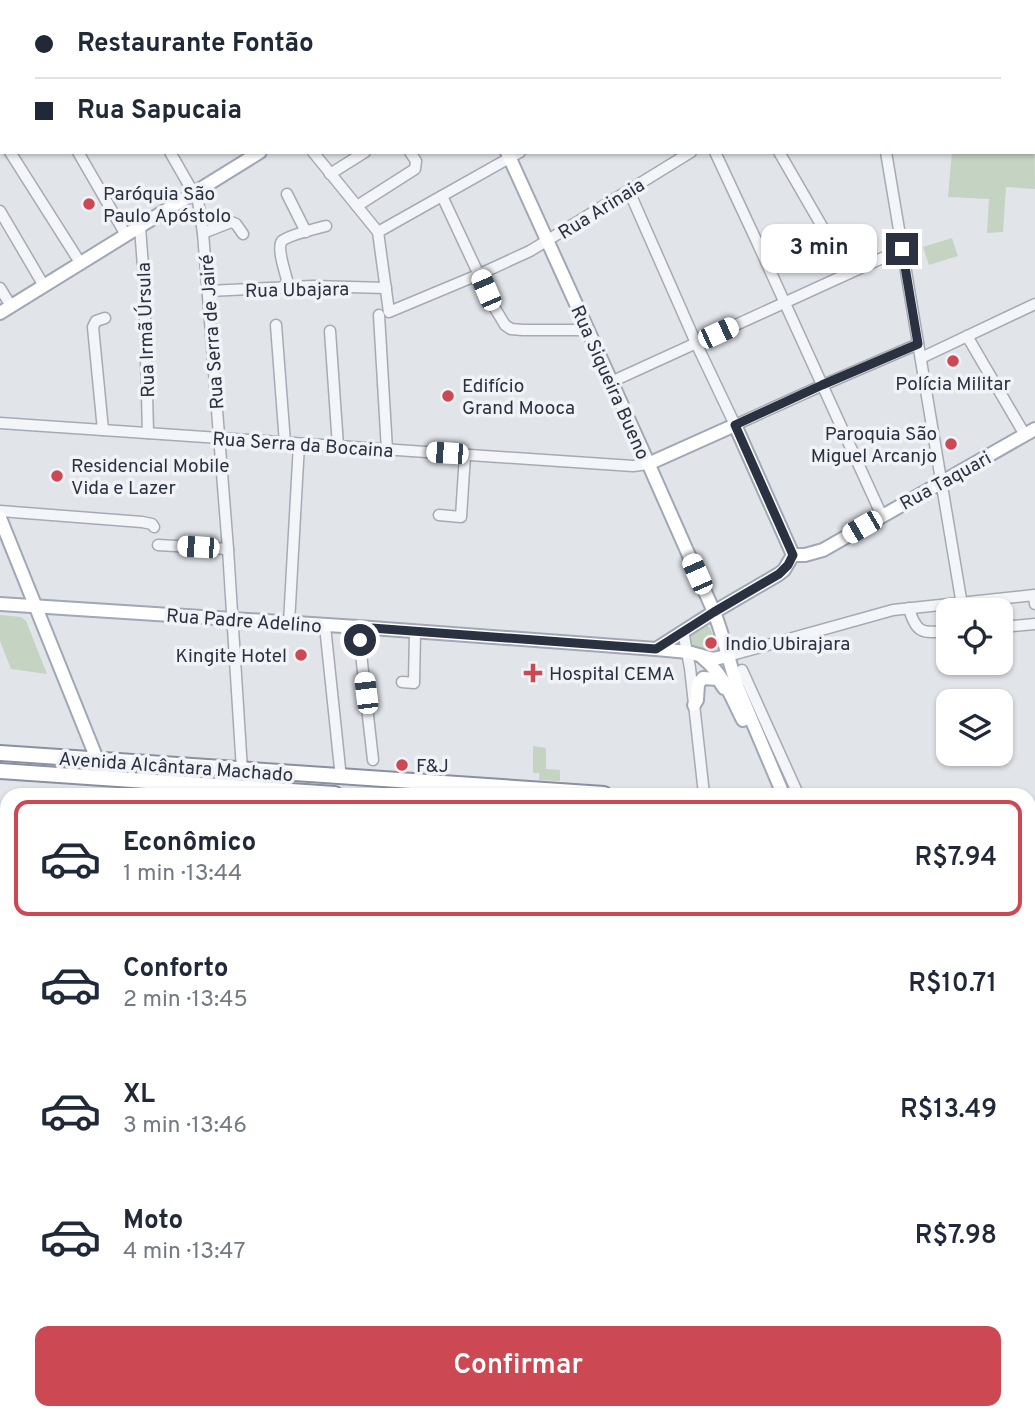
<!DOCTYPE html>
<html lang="pt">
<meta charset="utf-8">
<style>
:root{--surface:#fff;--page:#f6f6f7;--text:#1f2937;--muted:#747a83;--line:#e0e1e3;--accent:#cc4954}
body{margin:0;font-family:Overpass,sans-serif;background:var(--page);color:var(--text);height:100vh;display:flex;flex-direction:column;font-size:26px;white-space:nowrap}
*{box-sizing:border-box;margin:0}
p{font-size:23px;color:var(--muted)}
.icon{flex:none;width:38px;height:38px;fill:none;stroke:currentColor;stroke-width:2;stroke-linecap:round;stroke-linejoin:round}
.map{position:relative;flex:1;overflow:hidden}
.side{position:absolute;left:0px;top:788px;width:1036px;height:632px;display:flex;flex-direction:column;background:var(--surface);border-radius:21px 21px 0 0;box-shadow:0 2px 5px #0004}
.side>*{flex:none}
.banner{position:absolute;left:0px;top:0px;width:1036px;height:154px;box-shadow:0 2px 5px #0004;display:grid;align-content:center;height:154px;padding:0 35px;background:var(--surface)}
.buttons{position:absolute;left:936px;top:598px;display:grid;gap:14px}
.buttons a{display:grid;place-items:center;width:77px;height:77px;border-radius:14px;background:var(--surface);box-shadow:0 2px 5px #0004;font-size:35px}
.end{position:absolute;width:32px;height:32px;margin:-16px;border:9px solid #2a3141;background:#fff;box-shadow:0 0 0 4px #fff}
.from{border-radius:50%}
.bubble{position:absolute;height:49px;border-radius:14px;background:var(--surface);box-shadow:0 2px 5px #0004;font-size:23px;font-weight:600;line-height:49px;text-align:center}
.car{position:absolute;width:21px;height:42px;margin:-21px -10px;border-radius:9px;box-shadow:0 0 5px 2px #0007;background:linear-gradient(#fff 24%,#345 0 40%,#fff 0 76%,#345 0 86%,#fff 0)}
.banner b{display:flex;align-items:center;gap:24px;height:66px;font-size:26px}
.banner b+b{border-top:2px solid var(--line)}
.banner i{width:18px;height:18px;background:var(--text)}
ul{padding:12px 0 0;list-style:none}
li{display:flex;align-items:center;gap:21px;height:116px;margin:0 14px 10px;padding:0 21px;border:4px solid transparent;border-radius:14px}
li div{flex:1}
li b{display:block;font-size:26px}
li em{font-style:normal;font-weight:600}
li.on{border-color:var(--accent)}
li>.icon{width:63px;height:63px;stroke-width:1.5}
.cta{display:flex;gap:14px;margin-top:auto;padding:14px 35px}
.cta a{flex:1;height:80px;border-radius:14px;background:var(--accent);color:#fff;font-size:28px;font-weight:600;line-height:80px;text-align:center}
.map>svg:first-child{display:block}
</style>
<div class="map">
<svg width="1035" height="1419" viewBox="0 0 1035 1419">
<rect width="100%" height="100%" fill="#e1e4e9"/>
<g fill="#c5d3c2">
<path d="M1034,99L1035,189L1006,187L1003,232L987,233L989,199L948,197L952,152H1034Z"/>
<path d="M952,238L958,256L929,265L923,247Z"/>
<path d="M0,615L21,617L26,621L47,674L11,669L0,641Z"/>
<path d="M705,626H708L710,628L719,649L718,652L712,653L690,645L689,634Z"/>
<path d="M533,746L546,748V769L560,770V781L539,780V773H533Z"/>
</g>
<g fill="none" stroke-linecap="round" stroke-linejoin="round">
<defs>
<g id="minor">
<path d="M150,0L152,2"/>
<path d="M204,0L205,2"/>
<path d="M636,0L637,2"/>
<path d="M858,0L859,2"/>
<path d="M74,2L77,0"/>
<path d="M345,2L348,0"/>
<path d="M937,2L939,0"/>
<path d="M0,42L2,45"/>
<path d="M0,89L2,92"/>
<path d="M0,136L2,138"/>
<path d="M10,152L81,264"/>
<path d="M78,152L126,235"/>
<path d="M170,152L198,201L203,233L228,549L242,770"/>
<path d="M313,152L378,232L389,312L480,274L530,251L691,152"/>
<path d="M715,152L757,242L882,516"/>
<path d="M779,152L849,273"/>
<path d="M886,152L963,611"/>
<path d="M330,174L365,152"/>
<path d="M629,191L696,343L735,425L823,385L918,344"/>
<path d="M287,194L306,232"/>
<path d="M442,196L493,305L505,325L511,329L523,330H588"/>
<path d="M357,206L415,169L416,161L410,152"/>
<path d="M0,211L44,286"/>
<path d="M140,227L144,280L148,433"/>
<path d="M378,232L520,152"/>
<path d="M203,233L231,222L236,224L243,234"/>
<path d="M289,287C287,278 276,248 282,241C287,236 318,228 326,226"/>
<path d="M0,288L11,306"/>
<path d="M208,291L313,286L386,288"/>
<path d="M379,315L387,450"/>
<path d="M276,325L285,443"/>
<path d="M330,331L338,446"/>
<path d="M967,336L1025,435"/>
<path d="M921,358L1035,304"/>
<path d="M611,382L902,249"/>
<path d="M0,423L633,466L648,464"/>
<path d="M103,430L93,327L96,321L105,318"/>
<path d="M0,511L142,522L152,524L154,527"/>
<path d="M439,515L461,517L465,455"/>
<path d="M158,545L228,549"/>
<path d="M909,608C916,635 924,633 948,631"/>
<path d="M289,623L299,444"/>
<path d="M325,626L341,778"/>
<path d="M358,627L373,760"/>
<path d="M1001,627L1035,624"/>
<path d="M683,631L690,668L704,794"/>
<path d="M728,656L893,610L1034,595L1035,604"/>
<path d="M742,670L798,794"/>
<path d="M402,682L414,683L415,632"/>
<path d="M191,788L208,794"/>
<path d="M1029,853H1035"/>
<path d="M0,968H7"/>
<path d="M1029,976H1035"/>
<path d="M0,1086L7,1087"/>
<path d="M1029,1133L1035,1132"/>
<path d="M0,1246H7"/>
<path d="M1029,1255L1035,1254"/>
<path d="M0,1313L7,1314"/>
<path d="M1029,1313L1035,1326"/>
<path d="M0,1403H7"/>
<path d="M127,1412L165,1415L186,1419"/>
<path d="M765,1412V1419"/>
<path d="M8,1419V1412"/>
<path d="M476,1419L477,1412"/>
<path d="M639,1419L640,1412"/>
<path d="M819,1419V1412"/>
<path d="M856,1419V1412"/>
</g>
<g id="major">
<path d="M432,0L433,2"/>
<path d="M502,2L505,0"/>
<path d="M507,152L641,447L714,612C724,637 729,663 738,688L783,794"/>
<path d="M0,313L260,152"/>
<path d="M648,464L735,425L793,555"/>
<path d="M0,518L105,779"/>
<path d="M793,555H805L823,550L1035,429"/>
<path d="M0,604L358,627L656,649L688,652L713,659L728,656"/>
<path d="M656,649L714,612L779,574L784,570L793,555"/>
<path d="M702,657C725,676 730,695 743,720"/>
<path d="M694,705L697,700L698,684L703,678L718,679L724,688"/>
<path d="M898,1412L902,1419"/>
</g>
<g id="highway">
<path d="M0,753L604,794"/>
<path d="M0,771L335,794"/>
<path d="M1029,820L1035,821"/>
<path d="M1029,838H1035"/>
</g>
</defs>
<use href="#minor" stroke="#a6abb3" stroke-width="13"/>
<use href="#major" stroke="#a0a7b5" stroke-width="16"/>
<use href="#highway" stroke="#8990a0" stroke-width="18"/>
<use href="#minor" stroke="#f4f5f8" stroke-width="10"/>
<use href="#major" stroke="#fff" stroke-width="12"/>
<use href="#highway" stroke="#fff" stroke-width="14"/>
<defs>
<g id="rail">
<path d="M0,809L7,810"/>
<path d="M0,823L7,824"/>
<path d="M0,840L7,841"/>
<path d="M0,852L7,853"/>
<path d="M0,887H7"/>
<path d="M1029,888H1030"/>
<path d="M1029,919H1035"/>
<path d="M1029,957L1035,958"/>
<path d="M1029,968L1035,969"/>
</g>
</defs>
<use href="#rail" stroke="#7b8293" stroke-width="4.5"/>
<use href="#rail" stroke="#f1f3f7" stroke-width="2" stroke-dasharray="5" stroke-linecap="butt"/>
</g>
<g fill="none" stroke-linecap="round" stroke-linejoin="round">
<path stroke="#2a3141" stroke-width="9" d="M360,640L358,627L656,649L714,612L779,574L788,565L793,555L735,425L822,385L918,344L902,249"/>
</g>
<g fill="#cc4954" stroke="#f1f3f7" stroke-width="2.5">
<circle cx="89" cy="204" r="7"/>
<circle cx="953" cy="361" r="7"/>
<circle cx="448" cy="396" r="7"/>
<circle cx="951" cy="444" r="7"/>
<circle cx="57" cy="476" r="7"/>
<circle cx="711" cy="643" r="7"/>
<circle cx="301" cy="655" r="7"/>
<path d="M529.5 662.5h7v7h7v7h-7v7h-7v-7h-7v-7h7z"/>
<circle cx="402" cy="765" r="7"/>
</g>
<g text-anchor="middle" stroke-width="7" stroke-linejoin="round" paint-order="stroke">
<g font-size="19" fill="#2a3141" stroke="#f1f3f7" text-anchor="start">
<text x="103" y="200">Paróquia São<tspan x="103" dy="22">Paulo Apóstolo</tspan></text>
<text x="953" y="390" text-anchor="middle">Polícia Militar</text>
<text x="462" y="392">Edifício<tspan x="462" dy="22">Grand Mooca</tspan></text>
<text x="937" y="440" text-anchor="end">Paroquia São<tspan x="937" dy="22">Miguel Arcanjo</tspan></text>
<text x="71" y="472">Residencial Mobile<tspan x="71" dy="22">Vida e Lazer</tspan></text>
<text x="725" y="650">Indio Ubirajara</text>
<text x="287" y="662" text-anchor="end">Kingite Hotel</text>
<text x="549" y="680">Hospital CEMA</text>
<text x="416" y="772">F&amp;J</text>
</g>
<g font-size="19" fill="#2a3141" stroke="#f1f3f7">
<text transform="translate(601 208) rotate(-32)" y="7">Rua Arinaia</text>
<text transform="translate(297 289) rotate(-1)" y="7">Rua Ubajara</text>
<text transform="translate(145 330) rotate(-92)" y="7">Rua Irmã Úrsula</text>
<text transform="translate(211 332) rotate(-94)" y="7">Rua Serra de Jairé</text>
<text transform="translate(611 382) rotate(66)" y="7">Rua Siqueira Bueno</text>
<text transform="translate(303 444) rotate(4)" y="7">Rua Serra da Bocaina</text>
<text transform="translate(945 480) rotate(-29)" y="7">Rua Taquari</text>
<text transform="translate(244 620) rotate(4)" y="7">Rua Padre Adelino</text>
<text transform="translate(176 766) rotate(4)" y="7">Avenida Alcântara Machado</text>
</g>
</g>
</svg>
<div class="buttons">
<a><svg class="icon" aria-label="locate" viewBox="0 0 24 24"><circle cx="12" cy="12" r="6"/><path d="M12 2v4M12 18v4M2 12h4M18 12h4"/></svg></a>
<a><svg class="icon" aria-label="layers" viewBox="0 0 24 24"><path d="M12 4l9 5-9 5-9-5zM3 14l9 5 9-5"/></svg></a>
</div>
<i class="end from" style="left:360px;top:640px"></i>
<i class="end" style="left:902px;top:249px"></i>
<div class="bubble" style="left:761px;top:224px;width:116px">3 min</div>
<i class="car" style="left:486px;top:290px;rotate:337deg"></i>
<i class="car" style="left:718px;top:333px;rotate:65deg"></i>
<i class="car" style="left:447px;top:453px;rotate:274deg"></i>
<i class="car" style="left:862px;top:527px;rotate:240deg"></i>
<i class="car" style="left:198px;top:547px;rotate:274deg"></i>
<i class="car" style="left:697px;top:574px;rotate:336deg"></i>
<i class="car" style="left:366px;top:693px;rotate:353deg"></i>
<div class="banner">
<b><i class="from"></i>Restaurante Fontão</b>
<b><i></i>Rua Sapucaia</b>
</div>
<section class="side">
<ul>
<li class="on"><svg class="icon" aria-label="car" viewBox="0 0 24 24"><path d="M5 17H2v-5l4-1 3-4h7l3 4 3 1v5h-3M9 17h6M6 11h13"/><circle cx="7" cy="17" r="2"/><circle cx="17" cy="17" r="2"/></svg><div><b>Econômico</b><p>1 min · 13:44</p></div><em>R$7.94</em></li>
<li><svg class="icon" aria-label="car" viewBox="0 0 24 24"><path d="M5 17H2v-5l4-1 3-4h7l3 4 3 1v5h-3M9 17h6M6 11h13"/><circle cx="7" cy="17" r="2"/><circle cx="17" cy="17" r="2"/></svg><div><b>Conforto</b><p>2 min · 13:45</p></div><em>R$10.71</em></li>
<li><svg class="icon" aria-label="car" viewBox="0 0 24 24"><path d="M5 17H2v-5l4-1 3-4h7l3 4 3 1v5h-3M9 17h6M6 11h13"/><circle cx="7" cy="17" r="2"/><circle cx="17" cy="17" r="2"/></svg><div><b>XL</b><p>3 min · 13:46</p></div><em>R$13.49</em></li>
<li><svg class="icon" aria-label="car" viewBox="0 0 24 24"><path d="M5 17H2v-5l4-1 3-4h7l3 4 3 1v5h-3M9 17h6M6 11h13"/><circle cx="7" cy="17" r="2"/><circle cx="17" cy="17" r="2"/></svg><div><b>Moto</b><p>4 min · 13:47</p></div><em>R$7.98</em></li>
</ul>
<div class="cta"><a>Confirmar</a></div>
</section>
</div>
